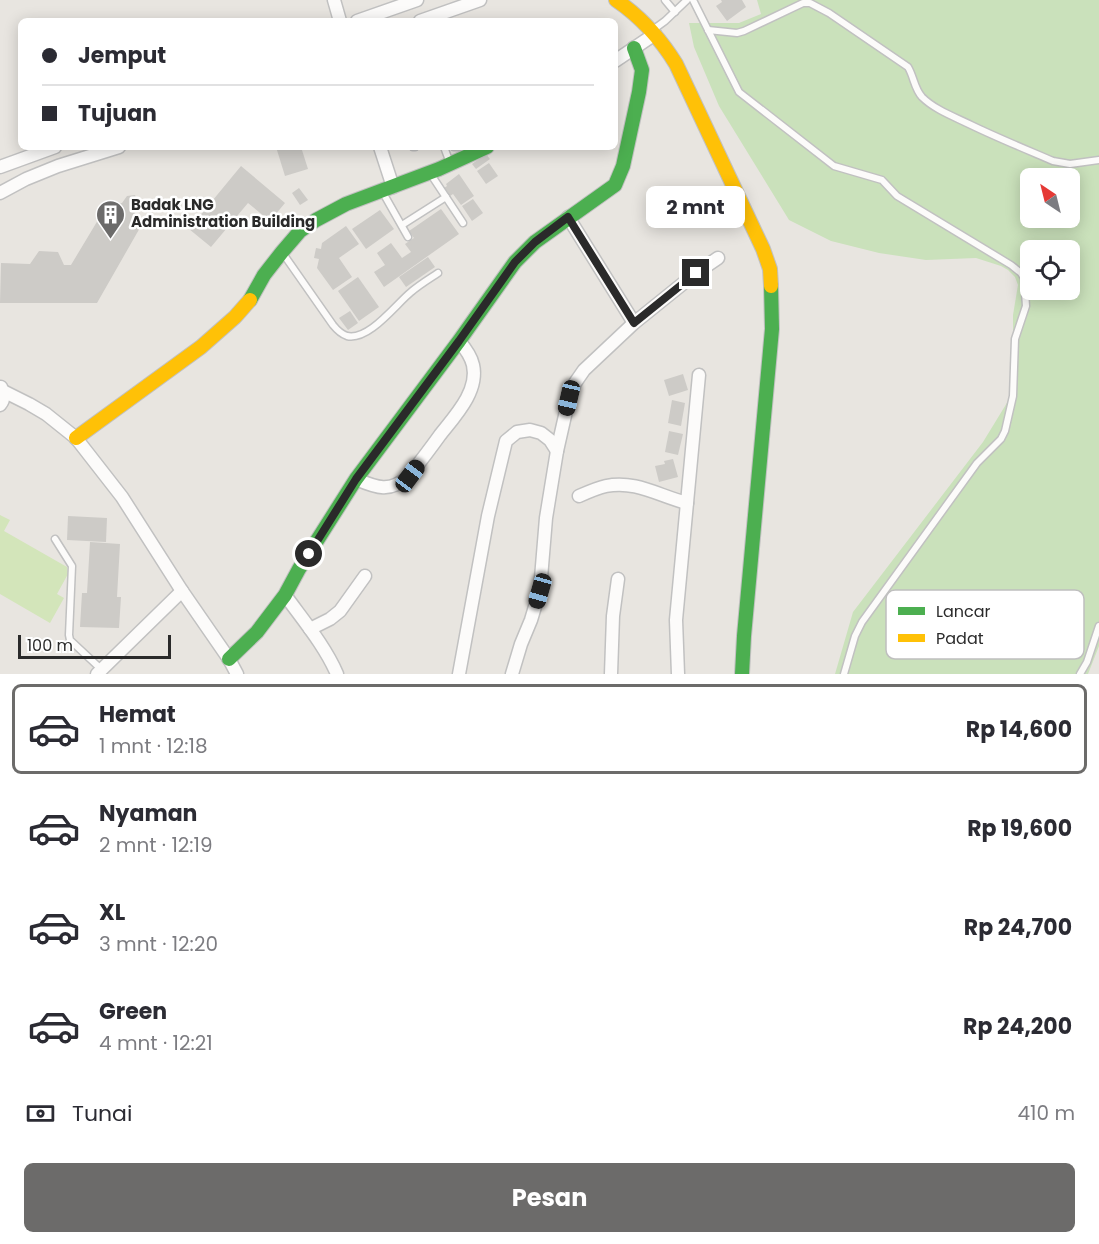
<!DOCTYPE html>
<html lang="id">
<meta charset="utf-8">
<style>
:root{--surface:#fff;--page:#f2f2f3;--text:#2b2b33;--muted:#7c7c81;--line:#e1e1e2;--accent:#6c6b6a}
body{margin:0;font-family:Poppins,sans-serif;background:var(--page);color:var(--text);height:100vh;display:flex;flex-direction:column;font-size:22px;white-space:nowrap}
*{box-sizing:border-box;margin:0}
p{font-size:20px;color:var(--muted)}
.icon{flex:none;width:33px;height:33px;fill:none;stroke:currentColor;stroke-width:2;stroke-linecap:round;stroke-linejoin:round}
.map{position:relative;height:674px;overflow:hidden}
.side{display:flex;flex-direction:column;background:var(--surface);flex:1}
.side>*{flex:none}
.hud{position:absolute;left:18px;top:18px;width:600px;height:132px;border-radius:9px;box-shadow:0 3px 15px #0003;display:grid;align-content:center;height:132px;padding:0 24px;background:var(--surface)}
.needle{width:39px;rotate:325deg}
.tools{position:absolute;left:1020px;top:168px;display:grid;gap:12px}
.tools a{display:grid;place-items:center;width:60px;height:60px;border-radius:9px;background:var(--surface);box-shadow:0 3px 15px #0003;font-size:30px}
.scale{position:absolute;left:18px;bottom:15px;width:153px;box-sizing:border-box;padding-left:6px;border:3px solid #2a2a2a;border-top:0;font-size:16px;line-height:21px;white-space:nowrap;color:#2a2a2a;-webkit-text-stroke:4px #fff;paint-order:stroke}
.end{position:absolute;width:27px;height:27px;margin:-14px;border:8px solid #2a2a2a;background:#fff;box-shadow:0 0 0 3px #fff}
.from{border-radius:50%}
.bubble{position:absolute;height:42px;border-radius:9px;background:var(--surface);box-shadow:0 3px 15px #0003;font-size:20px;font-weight:700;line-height:42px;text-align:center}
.car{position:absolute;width:18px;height:36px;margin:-18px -9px;border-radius:8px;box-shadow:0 0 4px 2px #0007;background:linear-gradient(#222 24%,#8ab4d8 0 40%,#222 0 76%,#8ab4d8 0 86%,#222 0)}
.hud b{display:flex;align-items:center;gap:21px;height:57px;font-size:22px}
.hud b+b{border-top:2px solid var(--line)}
.hud i{width:15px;height:15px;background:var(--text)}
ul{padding:10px 0 0;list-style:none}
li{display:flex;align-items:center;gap:18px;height:90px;margin:0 12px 9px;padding:0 12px;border:3px solid transparent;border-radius:9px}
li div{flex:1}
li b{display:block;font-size:22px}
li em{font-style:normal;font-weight:700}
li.current{border-color:var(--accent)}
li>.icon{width:54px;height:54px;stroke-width:1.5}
.pay{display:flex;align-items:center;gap:15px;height:66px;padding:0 24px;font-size:22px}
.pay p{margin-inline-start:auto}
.primary-button{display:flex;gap:12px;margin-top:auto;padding:12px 24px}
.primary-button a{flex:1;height:69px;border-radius:9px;background:var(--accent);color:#fff;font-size:24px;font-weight:700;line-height:69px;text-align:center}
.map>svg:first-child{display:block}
</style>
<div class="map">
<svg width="1099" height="674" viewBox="0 0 1099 674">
<rect width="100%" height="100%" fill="#e8e5e0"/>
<path fill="#cae1bb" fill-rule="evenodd" d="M757,0H1099V646L1088,674H835L853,612L983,442L1013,393V315L1018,285L1015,277L1008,270L1001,266L976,258L926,260L879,253L831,241L789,220L719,106L694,47L689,23H739L761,14ZM1030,178H1070V218H1030ZM1030,250H1070V290H1030Z"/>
<path fill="#d3e5ba" d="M0,515L10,520L4,531L67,567L68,574L57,594L64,598L50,623L0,594Z"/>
<g fill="#cdcbc7">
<path d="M721,0H742L746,7L727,21L716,6L722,2Z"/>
<path d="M276,147H301L308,169L285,176Z"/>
<path d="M486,154L490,159L476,169L472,164Z"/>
<path d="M489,163L498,176L486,184L477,171Z"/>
<path d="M241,166L285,203L270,221L248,203L211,247L189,229Z"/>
<path d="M459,174L474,196L461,205L453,194L450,196L444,188L447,186L446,184Z"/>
<path d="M299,188L308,200L300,205L292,193Z"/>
<path d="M135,195L137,200L133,209L141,226L97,303H0L1,263L30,264L39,251L58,252L64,265H71L107,205L122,203L127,196Z"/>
<path d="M473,199L483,213L472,221L462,206Z"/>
<path d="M441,209L459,234L384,287L374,272L385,265L377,253L391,243L402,258L411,252L405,244L414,238L409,231Z"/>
<path d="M380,210L394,229L366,249L352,229Z"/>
<path d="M346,226L359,244L339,258L352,277L333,290L317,268L319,259L314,258L316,248L321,249L322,243Z"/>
<path d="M428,257L435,267L406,287L399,277Z"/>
<path d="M358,277L379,307L359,321L338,291Z"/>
<path d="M350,311L358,323L348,330L339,318Z"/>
<path d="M683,374L688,390L669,396L664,380Z"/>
<path d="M672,400L685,403L681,426L668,423Z"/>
<path d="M669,431L683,434L678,455L665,452Z"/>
<path d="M673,459L678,477L659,482L655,466L665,464L664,461Z"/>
<path d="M68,516L107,518L106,542L67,540Z"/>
<path d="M90,542L120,544L117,597H121L119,628L80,627L82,593H87Z"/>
</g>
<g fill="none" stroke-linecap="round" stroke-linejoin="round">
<defs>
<g id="lane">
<path d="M665,0L675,12"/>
<path d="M693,0L739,92L834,166L882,180L897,196L1011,265L1021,273L1024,278L1026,306L1015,339L1013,396L1005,431L1001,439L977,463L862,622L855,636L844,674"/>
<path d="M654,29L665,21L687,0"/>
<path d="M708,30L737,33L744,31L803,3H810L829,13L908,67C914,77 914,88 922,97C935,110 955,117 971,125C998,138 1025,149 1053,161L1070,164L1099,160"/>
<path d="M413,147H415"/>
<path d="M444,147L450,163"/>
<path d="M454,147H458"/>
<path d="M430,173L463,223"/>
<path d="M382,191L408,237"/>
<path d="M402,225L446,197"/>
<path d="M284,255L333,325C337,330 341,334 347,336C369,341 396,304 411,292C419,285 429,279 438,273"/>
<path d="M55,539L72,566L69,635L70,640L101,669"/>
<path d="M1080,674L1087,662L1099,626"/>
</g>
<g id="street">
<path d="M334,0L340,21"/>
<path d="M357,21L417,0"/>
<path d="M420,21L480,0"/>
<path d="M615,61L655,34"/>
<path d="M380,147L393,187"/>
<path d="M0,167L55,147"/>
<path d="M0,193L26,179L58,166L119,147"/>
<path d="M568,217L634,323"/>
<path d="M3,391L29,404L46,414L76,438L122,497L182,591L229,659L237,674"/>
<path d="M0,405C5,399 4,393 1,387"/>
<path d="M356,479C377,488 390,493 409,476C420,462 430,449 440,435C455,416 479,391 473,365C471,356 465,348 459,341"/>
<path d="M579,496C588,492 597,488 606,486C636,480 659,496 687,503"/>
<path d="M285,595C303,620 325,646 337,674"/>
<path d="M310,629L330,619L340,611L365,576"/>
<path d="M97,674L182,591"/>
<path d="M459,674L488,516L506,441L517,432L530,430L541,433L550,440L557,451"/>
<path d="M512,674L521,644L531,620L540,590L546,518L557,451L569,398L575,383L584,370L634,323L696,273L718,258"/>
<path d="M611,674L613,616L618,579"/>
<path d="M678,674L676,620L699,375"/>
</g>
<g id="fast">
<path d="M250,300L264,275L282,252L300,231L316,220L346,204L439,169L487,147"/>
<path d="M229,659L257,632L285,595L299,569L356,479L459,341L515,262L535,242L615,185L623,166L639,92L642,70L634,48"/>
<path d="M742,674L744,636L772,329L771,286"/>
</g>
<g id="slow">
<path d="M616,0C641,17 660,38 676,64L763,249L770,269L771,286"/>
<path d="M76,438L201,347L235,317L250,300"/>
</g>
</defs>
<use href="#lane" stroke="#c1c1c1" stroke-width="9"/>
<use href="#street" stroke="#c1c1c1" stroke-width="15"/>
<use href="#fast" stroke="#c1c1c1" stroke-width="16"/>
<use href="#slow" stroke="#c1c1c1" stroke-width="16"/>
<use href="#lane" stroke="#fcfbfa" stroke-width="6"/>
<use href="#street" stroke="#fcfbfa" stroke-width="12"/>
<use href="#fast" stroke="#4caf50" stroke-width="14"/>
<use href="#slow" stroke="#ffc107" stroke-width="14"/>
</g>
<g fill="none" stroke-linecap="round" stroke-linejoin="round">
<path stroke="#2a2a2a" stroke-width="8" d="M309,554L356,479L459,341L515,262L535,242L568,217L634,323L696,273"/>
</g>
<defs>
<symbol id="building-pin" viewBox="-11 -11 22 30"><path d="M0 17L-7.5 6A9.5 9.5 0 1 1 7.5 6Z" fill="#6c6b6a" stroke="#fff"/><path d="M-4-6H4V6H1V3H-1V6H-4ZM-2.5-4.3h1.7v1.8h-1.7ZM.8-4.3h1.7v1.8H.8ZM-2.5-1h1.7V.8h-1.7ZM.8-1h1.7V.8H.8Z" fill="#fff"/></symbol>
</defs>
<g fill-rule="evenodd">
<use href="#building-pin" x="94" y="198" width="33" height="45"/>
</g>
<g text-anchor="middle" stroke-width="5" stroke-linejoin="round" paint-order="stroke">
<g font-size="15" font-weight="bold" fill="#2a2a2a" stroke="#fff" text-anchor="start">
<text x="131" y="210">Badak LNG<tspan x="131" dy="17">Administration Building</tspan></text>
</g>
</g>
<rect x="886" y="590" width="198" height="69" rx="9" fill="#fff" stroke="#bfbfbf" stroke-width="1.5"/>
<rect x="898" y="607" width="27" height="8" fill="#4caf50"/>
<rect x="898" y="634" width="27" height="8" fill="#ffc107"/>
<g font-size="16" fill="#2a2a2a">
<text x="936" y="617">Lancar</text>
<text x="936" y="644">Padat</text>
</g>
</svg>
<div class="tools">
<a><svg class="needle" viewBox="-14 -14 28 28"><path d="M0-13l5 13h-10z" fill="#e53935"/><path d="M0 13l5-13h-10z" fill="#7c7c81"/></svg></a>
<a><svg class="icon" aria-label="locate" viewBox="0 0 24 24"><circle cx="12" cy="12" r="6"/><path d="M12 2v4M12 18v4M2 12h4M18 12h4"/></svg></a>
</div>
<div class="scale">100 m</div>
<i class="end from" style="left:309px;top:554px"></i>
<i class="end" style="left:696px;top:273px"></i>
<div class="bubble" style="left:646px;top:186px;width:99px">2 mnt</div>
<i class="car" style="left:569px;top:398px;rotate:193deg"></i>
<i class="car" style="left:410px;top:476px;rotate:37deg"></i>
<i class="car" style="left:540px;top:591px;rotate:196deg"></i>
<div class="hud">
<b><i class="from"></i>Jemput</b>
<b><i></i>Tujuan</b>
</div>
</div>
<section class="side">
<ul>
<li class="current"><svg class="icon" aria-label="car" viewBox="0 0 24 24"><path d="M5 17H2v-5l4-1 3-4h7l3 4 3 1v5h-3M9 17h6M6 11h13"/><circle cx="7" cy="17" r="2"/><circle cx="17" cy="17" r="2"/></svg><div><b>Hemat</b><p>1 mnt · 12:18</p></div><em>Rp 14,600</em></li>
<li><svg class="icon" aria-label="car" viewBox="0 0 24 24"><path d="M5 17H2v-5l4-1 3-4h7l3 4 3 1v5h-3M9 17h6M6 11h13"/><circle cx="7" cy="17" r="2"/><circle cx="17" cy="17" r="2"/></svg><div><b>Nyaman</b><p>2 mnt · 12:19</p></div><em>Rp 19,600</em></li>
<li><svg class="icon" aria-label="car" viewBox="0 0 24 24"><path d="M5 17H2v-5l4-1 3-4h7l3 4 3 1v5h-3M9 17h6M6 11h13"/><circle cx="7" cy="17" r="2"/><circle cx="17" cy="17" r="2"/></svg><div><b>XL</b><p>3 mnt · 12:20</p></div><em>Rp 24,700</em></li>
<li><svg class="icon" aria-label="car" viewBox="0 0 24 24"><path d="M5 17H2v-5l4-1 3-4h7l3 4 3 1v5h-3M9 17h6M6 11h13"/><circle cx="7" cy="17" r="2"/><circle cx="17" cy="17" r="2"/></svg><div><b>Green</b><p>4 mnt · 12:21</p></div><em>Rp 24,200</em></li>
</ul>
<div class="pay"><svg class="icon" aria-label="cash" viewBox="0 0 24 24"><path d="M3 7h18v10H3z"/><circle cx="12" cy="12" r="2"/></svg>Tunai<p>410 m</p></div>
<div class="primary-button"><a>Pesan</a></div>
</section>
